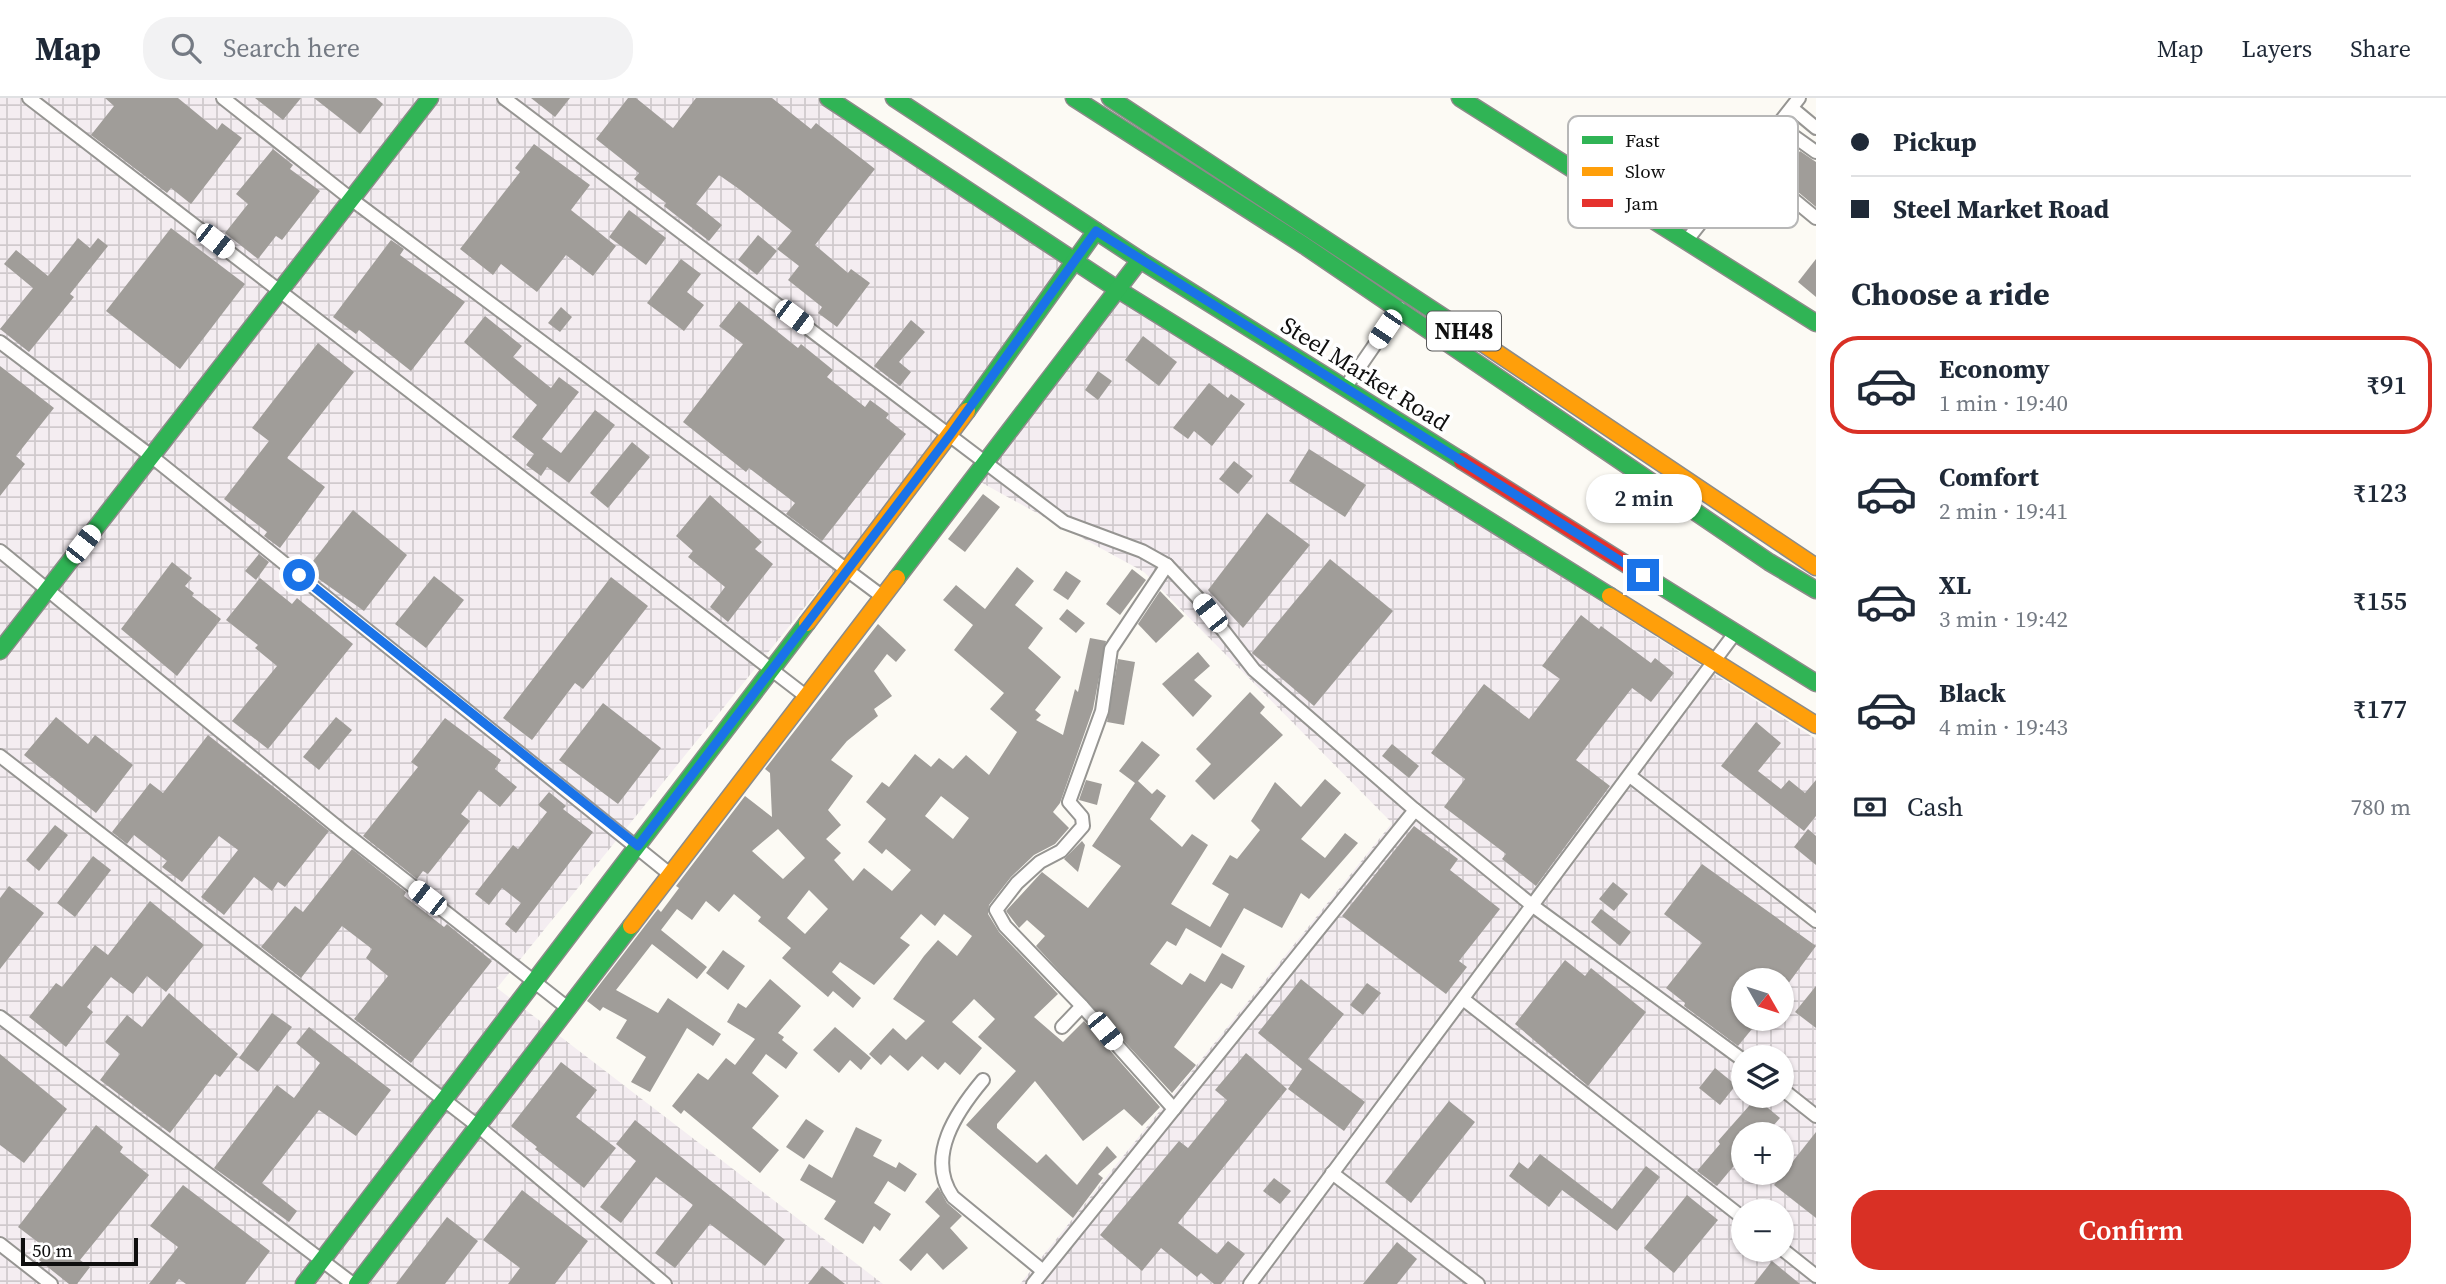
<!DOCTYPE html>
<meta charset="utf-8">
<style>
:root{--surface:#fff;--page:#f2f2f3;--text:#1f2937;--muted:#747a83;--line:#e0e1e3;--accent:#d93025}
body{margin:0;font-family:"Source Serif 4",serif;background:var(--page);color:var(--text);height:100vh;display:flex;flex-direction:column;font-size:26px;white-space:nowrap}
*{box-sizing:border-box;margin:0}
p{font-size:23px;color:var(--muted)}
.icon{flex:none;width:38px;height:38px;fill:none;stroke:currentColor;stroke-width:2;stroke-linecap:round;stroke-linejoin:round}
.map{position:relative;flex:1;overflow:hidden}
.side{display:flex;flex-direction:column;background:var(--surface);width:630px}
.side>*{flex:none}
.guide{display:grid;align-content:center;height:154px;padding:0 35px;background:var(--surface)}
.needle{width:46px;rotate:129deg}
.buttons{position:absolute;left:1731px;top:870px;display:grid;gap:14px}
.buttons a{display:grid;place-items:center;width:63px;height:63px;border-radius:50%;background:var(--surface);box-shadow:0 2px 5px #0004;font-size:35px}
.scale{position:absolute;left:21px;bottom:18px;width:117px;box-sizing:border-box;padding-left:7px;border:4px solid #0f0f0f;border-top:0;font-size:19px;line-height:24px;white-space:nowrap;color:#0f0f0f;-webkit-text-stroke:5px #fff;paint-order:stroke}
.end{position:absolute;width:32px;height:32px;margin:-16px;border:9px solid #1a73e8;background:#fff;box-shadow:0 0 0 4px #fff}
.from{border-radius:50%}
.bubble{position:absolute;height:49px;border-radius:24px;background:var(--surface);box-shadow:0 2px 5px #0004;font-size:23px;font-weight:600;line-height:49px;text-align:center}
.car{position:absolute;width:21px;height:42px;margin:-21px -10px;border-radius:9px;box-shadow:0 0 5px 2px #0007;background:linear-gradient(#fff 24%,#345 0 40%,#fff 0 76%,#345 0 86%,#fff 0)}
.guide b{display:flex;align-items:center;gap:24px;height:66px;font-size:26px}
.guide b+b{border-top:2px solid var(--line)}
.guide i{width:18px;height:18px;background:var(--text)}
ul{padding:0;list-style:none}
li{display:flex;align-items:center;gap:21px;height:98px;margin:0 14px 10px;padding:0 21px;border:4px solid transparent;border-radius:28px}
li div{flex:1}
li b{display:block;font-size:26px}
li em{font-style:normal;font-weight:600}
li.current{border-color:var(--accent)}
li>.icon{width:63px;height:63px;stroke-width:1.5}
h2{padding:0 35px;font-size:32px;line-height:84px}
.pay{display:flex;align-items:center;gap:18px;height:77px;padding:0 35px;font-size:26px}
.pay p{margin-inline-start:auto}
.cta{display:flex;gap:14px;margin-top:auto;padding:14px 35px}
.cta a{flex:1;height:80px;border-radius:28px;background:var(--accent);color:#fff;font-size:28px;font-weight:600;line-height:80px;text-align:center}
header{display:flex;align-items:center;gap:42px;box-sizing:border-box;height:98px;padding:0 35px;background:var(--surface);border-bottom:2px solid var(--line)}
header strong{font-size:33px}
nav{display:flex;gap:38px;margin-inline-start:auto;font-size:24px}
.search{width:490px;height:63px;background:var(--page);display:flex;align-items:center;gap:18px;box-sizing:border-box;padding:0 24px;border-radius:28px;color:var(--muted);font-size:26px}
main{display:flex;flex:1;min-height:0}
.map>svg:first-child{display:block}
</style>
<header>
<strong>Map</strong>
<div class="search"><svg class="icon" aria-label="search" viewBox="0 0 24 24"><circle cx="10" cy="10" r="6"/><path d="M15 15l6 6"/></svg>Search here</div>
<nav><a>Map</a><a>Layers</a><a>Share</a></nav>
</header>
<main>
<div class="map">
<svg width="1816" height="1186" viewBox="0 0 1816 1186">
<defs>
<pattern id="industrial-grid" width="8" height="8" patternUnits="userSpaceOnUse" patternTransform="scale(1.75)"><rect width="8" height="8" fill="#f4edf1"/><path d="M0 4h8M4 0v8" fill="none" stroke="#d0cacd"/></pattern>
</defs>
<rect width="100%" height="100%" fill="#fcfaf4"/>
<g fill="url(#industrial-grid)" fill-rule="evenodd">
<path d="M0,0H816L1078,171L497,890L883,1186H0Z"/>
<path d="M1114,194L1816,641V1186H1020L1392,725L1144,474L966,376ZM1743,882H1782V920H1743ZM1743,959H1782V998H1743ZM1743,1036H1782V1074H1743ZM1743,1113H1782V1152H1743Z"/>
</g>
<g fill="#a09d99" fill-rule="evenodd">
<path d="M105,0H178L217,32L222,25L242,40L191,106L171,90L167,95L91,37L114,8Z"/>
<path d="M255,0H301L283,22Z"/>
<path d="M314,0H376L383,6L360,36Z"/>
<path d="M531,0H570L555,19Z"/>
<path d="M628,0H636L673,30L696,0H772L811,31L816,25L875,71L815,147L848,175L851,171L870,185L837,229L818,215L822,209L788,182L799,168L777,151L792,133L739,91L719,77L696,106L722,127L709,143L664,108L666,105L634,81L639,75L596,41Z"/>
<path d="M534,46L590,87L571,112L616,148L593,178L566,157L537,194L501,166L493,177L460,151L520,74L515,70Z"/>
<path d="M273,51L293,67L290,71L320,93L282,142L276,138L258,161L225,135L248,106L236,96Z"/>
<path d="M1800,53L1816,64V109L1779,78Z"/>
<path d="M629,112L666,140L646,167L609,139Z"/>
<path d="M171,130L245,186L180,271L106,213Z"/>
<path d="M758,137L777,153L757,177L738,162Z"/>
<path d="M78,140L90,150L98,140L108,148L70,196L74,199L29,254L0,231L33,190L4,166L16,152L48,178Z"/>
<path d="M391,142L404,151L400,157L465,204L411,273L359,232L356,236L333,219Z"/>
<path d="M681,161L701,176L687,194L704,207L684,233L647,205Z"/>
<path d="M1816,161V199L1798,184Z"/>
<path d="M739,203L798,250L801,246L833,272L827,279L865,309L870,302L889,316L886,320L906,336L822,443L786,416L795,405L749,370L746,374L683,324L743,246L719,228Z"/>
<path d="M561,209L572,219L560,234L548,225Z"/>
<path d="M485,218L522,248L513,259L551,290L559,279L579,294L542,341L561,355L595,312L615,327L569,385L547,369L541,378L526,367L534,356L512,339L537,307L464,244Z"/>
<path d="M911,222L925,234L899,264L911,274L900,288L874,268Z"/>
<path d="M1143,238L1177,264L1159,288L1125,262Z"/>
<path d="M318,245L354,274L287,360L325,389L280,450L264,438L267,434L224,401L269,343L252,330Z"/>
<path d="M0,268L54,310L16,358L25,366L0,398Z"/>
<path d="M1098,273L1112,283L1098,302L1085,292Z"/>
<path d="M1209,285L1228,300L1231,296L1245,306L1212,348L1194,333L1188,341L1173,330Z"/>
<path d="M632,344L650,359L608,410L590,395Z"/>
<path d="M1309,351L1366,387L1345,419L1289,383Z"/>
<path d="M1234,363L1253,378L1238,396L1219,381Z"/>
<path d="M983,396L1000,409L965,454L948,441Z"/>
<path d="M710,397L762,444L755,451L773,466L728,524L710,509L725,489L688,459L693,453L676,438Z"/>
<path d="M353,412L407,457L364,513L306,472Z"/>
<path d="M1267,415L1310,447L1243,530L1208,492Z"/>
<path d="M259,456L269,464L256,482L245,473Z"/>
<path d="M1330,461L1393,513L1314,608L1252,555Z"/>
<path d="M172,464L192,480L185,488L194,495L192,498L221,521L177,578L121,531Z"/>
<path d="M1017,469L1034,483L1015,507L1043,530L1028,550L1061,579L1035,612L1041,617L1036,622L1063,637L1075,591L1078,594L1090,540L1106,543L1093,611L1060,705L1053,714L1069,730L1055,746L1034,757L1011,779L989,807L988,816L999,834L1058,896L1034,919L1063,944L1084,923L1160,1009L1142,1028L1124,1011L1083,1043L1035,983L997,1026V1030L1037,1065L1046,1056L1077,1087L1107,1048L1117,1059L1098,1076L1103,1080L1073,1120L966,1027L1016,973L978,939L995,921L974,901L952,924L982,950L960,977L945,964L938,972L922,958L908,973L890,957L881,967L869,956L893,930L906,942L925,923L893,901L924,858L938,842L957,858L972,838L944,816L935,828L921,816L900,840L910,847L874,887L840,864L832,874L861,900L853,910L833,893L828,899L782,860L791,850L758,823L761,819L734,796L719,814L706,803L692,822L677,811L661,832L707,869L697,881L652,846L616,892L658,915L668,900L721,936L713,948L687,930L650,994L631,984L646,959L616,940L627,922L603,909L600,913L587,903L658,811L661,814L679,790L676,788L745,698L772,719L770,675L765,671L878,526L906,552L896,564L887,556L874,573L892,598L874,611L878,618L847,643L831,662L853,678L828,712L841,727L826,741L841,755L834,762L853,783L864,770L892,793L911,772L886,751L882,756L868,744L886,721L866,704L882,684L889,689L915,656L931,669L939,660L953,671L966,657L989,677L1017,634L990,611L1004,595L954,552L973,527L943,502L956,487L985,511ZM941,698L969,720L953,741L925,718ZM778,731L805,760L783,781L752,753ZM809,792L828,811L805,836L787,820Z"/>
<path d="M1132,471L1146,482L1120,517L1106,506Z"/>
<path d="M1066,473L1081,483L1068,502L1053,492Z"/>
<path d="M434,478L464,502L426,550L395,526Z"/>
<path d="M611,479L648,508L583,591L575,585L532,642L503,620Z"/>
<path d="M260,480L292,506L297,500L353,546L268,651L232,623L277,568L255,550L258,547L226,522Z"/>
<path d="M1160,493L1184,518L1156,545L1138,526Z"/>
<path d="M1067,511L1085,525L1076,535L1059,521Z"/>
<path d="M1581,517L1599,531L1601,528L1651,565L1655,560L1674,575L1651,604L1632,590L1576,662L1610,688L1536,788L1502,761L1506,756L1444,709L1465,681L1431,655L1484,586L1529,621L1560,581L1542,568Z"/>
<path d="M1198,554L1210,568L1194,582L1212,598L1193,619L1162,586Z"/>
<path d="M1118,561L1135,564L1124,627L1107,624Z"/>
<path d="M1250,594L1265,609L1260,615L1283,637L1214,702L1195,683L1211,666L1196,651Z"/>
<path d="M603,605L661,650L618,706L559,662Z"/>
<path d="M56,619L88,646L95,637L133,667L96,715L24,657Z"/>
<path d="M336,619L352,632L319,672L303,659Z"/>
<path d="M445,620L501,662L495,671L517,689L500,709L479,692L461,716L470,723L428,776L423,773L417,781L363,738L418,669L411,664Z"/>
<path d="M1756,624L1781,645L1758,673L1781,691L1789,682L1805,695L1816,682V718L1804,733L1721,668Z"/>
<path d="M208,637L329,733L285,789L278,784L272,793L254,779L224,817L201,799L238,752L219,738L182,784L162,769L167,763L134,737L127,746L112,734L150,685L163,695Z"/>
<path d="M1142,643L1160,657L1138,683L1152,696L1157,691L1166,698L1150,721L1182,749L1192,736L1208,747L1171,806L1210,829L1229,796L1212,786L1230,757L1237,761L1260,732L1251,723L1275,684L1301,709L1325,681L1341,695L1301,741L1325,760L1345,735L1358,745L1309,801L1301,795L1282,830L1244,810L1221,850L1186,830L1176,848L1167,843L1150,866L1182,887L1190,875L1205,884L1222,855L1245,868L1232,891L1221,885L1174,949L1196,967L1172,995L1036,848L1045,838L1027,822L1019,830L1006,813L1042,774L1088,810L1121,768L1092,748L1135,685L1119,673Z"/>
<path d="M1392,646L1419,668L1409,680L1382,658Z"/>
<path d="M1086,682L1102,686L1097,707L1079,702Z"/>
<path d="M549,694L566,708L563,711L593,734L516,835L505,826L521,805L502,790L489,807L475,796L513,747L518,751L547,714L538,707Z"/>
<path d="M55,727L68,737L39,773L26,762Z"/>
<path d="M1414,728L1458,761L1450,772L1500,811L1459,863L1467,869L1446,896L1342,818Z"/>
<path d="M1808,731L1816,738V767L1794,749Z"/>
<path d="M1082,743L1085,747L1078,774L1064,761Z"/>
<path d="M352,751L406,794L404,798L444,829L447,826L492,863L411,965L354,921L388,878L366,860L372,851L342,828L301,880L261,849L295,808L303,814Z"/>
<path d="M93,758L111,772L75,819L57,805Z"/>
<path d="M1702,766L1816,848L1782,894V882H1743V920H1761L1738,948L1684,908L1685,905L1666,890L1702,845L1664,816Z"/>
<path d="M1613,784L1628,796L1614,813L1599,801Z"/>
<path d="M9,788L44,815L0,871V800Z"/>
<path d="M150,803L204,847L166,894L147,878L133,896L111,879L87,909L93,914L66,949L29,919L56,885L62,889L95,847L108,857Z"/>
<path d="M1601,811L1631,834L1620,848L1591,824Z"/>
<path d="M723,852L745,868L728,892L706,875Z"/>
<path d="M1565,862L1585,878L1591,870L1646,914L1588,988L1515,926Z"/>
<path d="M770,881L801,908L778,935L784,939L782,942L798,955L786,971L766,956L752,975L779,998L752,1030L779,1052L760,1075L684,1012L681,1016L672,1008L698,975L708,982L726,960L735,967L755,941L727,924L738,905L746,910Z"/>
<path d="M1301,881L1344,916L1308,961L1365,1004L1344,1033L1288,991L1302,971L1258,935Z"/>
<path d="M1367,885L1381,895L1363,917L1350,907Z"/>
<path d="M1816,888V930L1795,914Z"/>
<path d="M169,895L238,956L220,979L215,976L170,1035L100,982L120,956L105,944L127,917L142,929Z"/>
<path d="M272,915L292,929L258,974L239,960Z"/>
<path d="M309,929L391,992L356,1038L319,1012L262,1085L297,1113L289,1124L214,1070L277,987L294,1000L320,965L296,945Z"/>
<path d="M835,929L871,960L861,972L850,962L839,975L813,952Z"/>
<path d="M1246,955L1287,991L1178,1125L1217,1156L1228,1143L1245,1156L1221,1186H1214L1201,1175L1197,1179L1161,1150L1142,1173L1100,1137L1179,1043L1188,1050L1227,1002L1215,992Z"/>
<path d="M0,956L67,1011L24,1065L0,1047Z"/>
<path d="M561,964L597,992L576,1019L616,1050L584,1090L535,1051L537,1049L511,1028Z"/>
<path d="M1715,970L1736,987L1720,1007L1699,990Z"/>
<path d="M1756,1000L1780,1020L1766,1036H1743V1057L1717,1088L1697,1073L1720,1046L1718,1043Z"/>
<path d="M1449,1003L1475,1024L1411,1105L1385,1084Z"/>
<path d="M806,1021L824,1033L804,1061L786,1049Z"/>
<path d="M635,1022L785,1142L765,1168L710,1126L675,1170L655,1155L693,1107L656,1079L621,1125L600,1109L636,1063L616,1046Z"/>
<path d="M96,1027L123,1049L120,1054L149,1077L80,1162L90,1169L77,1186H69L39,1162L47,1151L18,1129Z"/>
<path d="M856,1029L882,1042L873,1058L896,1070L899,1064L917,1076L905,1094L888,1083L874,1105L891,1116L880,1133L874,1128L863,1146L824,1121L836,1103L800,1082L809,1066L832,1080Z"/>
<path d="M1816,1034V1120L1774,1087Z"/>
<path d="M1540,1056L1612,1111L1646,1068L1660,1079L1617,1133L1562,1092L1549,1109L1509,1078L1519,1064L1528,1071Z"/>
<path d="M1274,1080L1291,1093L1280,1106L1263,1093Z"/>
<path d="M183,1087L270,1153L245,1186H186L179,1181L175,1186H149L178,1149L150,1128Z"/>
<path d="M938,1089L947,1105L962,1118L950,1130L968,1150L943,1172L927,1155L911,1173L899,1162L940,1118L925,1104Z"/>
<path d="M522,1092L588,1143L555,1186H508L520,1170L483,1142Z"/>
<path d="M1687,1097L1718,1122L1674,1175L1644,1150Z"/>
<path d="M447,1119L478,1143L445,1186H396Z"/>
<path d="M1397,1144L1417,1161L1397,1186H1363Z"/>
<path d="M1772,1163L1800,1186H1754Z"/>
<path d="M822,1168L845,1186H808Z"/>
</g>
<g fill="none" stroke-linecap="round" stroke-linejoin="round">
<defs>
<g id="street">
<path d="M29,0L807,599"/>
<path d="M223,0L351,101L883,499"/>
<path d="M504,0L1064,424L1142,453L1167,467L1198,500L1254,572L1415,712L1033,1186"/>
<path d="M1792,10L1816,30"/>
<path d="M1778,27L1816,54"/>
<path d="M1748,64L1816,120"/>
<path d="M1687,142L1799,0"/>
<path d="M0,244L151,358L671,777"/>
<path d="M1345,290L1400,210"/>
<path d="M0,453L341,732L569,911"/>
<path d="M0,658L479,1029L665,1186"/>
<path d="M1630,678L1816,823"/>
<path d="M1415,712L1533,808L1743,962"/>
<path d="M1463,901L1743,1120"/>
<path d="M1082,908L1005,828L996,812L1017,785L1040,764L1061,753L1083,728L1082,719L1069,704L1102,613L1111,551L1167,467"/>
<path d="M0,919L353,1186"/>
<path d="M1062,929L1082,908L1174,1011"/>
<path d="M983,982C957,1013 925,1059 953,1099L1043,1173"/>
<path d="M1782,991L1816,1018"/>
<path d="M1332,1075L1478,1186"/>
<path d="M0,1146L51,1186"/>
<path d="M1782,1151L1816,1178"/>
<path d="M1250,1186L1735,535"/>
</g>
<g id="fast">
<path d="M828,0L1117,191L1610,498"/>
<path d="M894,0L1140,162L1462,363"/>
<path d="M1074,0L1305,148L1769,464L1816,492"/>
<path d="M1110,0L1469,236"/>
<path d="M1460,0L1816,225"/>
<path d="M967,313L1096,133"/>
<path d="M1640,475L1816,585"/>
<path d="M897,480L1140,162"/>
<path d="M0,553L430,0"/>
<path d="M304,1186L807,525"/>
<path d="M357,1186L631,828"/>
</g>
<g id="slow">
<path d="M1469,236L1816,469"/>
<path d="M1610,498L1816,627"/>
<path d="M807,525L967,313"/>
<path d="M631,828L897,480"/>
</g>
<path id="jam" d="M1462,363L1640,475"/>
</defs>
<use href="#street" stroke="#969592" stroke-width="16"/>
<use href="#fast" stroke="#8c8b89" stroke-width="19"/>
<use href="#slow" stroke="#8c8b89" stroke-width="19"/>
<use href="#jam" stroke="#8c8b89" stroke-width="19"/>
<use href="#street" stroke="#fffefd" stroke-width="12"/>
<use href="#fast" stroke="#30b455" stroke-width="16"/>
<use href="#slow" stroke="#ff9f0a" stroke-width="16"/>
<use href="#jam" stroke="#e5322d" stroke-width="16"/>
</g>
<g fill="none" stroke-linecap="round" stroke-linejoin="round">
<path stroke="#1a73e8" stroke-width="9" d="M299,477L638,748L950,337L1096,133L1643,477"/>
</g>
<g text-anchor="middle" stroke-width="7" stroke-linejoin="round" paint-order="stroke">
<rect fill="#fff" stroke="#575757" stroke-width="2" x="1427" y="213.5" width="74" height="39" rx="5"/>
<g font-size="23" font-weight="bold" fill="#0f0f0f">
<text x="1464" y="241">NH48</text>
</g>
<g font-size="24" fill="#0f0f0f" stroke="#fff">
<text transform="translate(1365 276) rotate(32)" y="8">Steel Market Road</text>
</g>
</g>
<rect x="1568" y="18" width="230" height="112" rx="10" fill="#fff" stroke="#b7b7b7" stroke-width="2"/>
<rect x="1582" y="38" width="31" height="8" fill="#30b455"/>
<rect x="1582" y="69" width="31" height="9" fill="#ff9f0a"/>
<rect x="1582" y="101" width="31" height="8" fill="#e5322d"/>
<g font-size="19" fill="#0f0f0f">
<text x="1625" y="49">Fast</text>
<text x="1625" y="80">Slow</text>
<text x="1625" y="112">Jam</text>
</g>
</svg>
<div class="buttons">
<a><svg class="needle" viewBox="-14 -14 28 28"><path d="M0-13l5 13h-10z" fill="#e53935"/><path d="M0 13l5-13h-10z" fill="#747a83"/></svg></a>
<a><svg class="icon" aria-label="layers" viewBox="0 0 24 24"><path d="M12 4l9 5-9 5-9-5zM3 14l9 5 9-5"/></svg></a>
<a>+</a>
<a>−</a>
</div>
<div class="scale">50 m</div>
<i class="end from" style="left:299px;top:477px"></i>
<i class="end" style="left:1643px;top:477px"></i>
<div class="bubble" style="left:1586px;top:376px;width:116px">2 min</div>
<i class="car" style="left:215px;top:143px;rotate:128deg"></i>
<i class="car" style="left:794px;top:219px;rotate:127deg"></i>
<i class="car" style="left:1385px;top:231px;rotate:214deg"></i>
<i class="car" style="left:83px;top:446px;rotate:38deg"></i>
<i class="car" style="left:1210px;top:515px;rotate:322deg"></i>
<i class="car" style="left:427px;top:800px;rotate:308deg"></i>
<i class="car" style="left:1105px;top:933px;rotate:141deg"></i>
</div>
<section class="side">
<div class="guide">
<b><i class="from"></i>Pickup</b>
<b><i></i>Steel Market Road</b>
</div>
<h2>Choose a ride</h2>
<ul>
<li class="current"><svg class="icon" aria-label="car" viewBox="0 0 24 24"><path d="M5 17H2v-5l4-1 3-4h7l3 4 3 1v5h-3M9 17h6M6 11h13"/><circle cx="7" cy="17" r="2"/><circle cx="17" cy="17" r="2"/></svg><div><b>Economy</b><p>1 min · 19:40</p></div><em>₹91</em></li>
<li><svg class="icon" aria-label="car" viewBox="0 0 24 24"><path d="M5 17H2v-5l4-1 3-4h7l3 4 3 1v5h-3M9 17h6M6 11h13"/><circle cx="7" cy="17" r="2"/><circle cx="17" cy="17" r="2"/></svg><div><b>Comfort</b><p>2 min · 19:41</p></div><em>₹123</em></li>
<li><svg class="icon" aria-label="car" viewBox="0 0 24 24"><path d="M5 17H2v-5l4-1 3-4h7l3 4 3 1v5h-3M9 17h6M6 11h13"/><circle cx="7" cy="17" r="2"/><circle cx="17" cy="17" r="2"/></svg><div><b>XL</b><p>3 min · 19:42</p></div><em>₹155</em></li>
<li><svg class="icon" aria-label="car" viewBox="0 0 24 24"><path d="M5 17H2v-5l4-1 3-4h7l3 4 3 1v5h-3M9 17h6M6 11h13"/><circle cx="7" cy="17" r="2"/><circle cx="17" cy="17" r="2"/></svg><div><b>Black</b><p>4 min · 19:43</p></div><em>₹177</em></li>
</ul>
<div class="pay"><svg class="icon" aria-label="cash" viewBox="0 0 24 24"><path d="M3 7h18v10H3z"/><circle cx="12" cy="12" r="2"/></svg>Cash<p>780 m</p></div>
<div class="cta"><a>Confirm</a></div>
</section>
</main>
